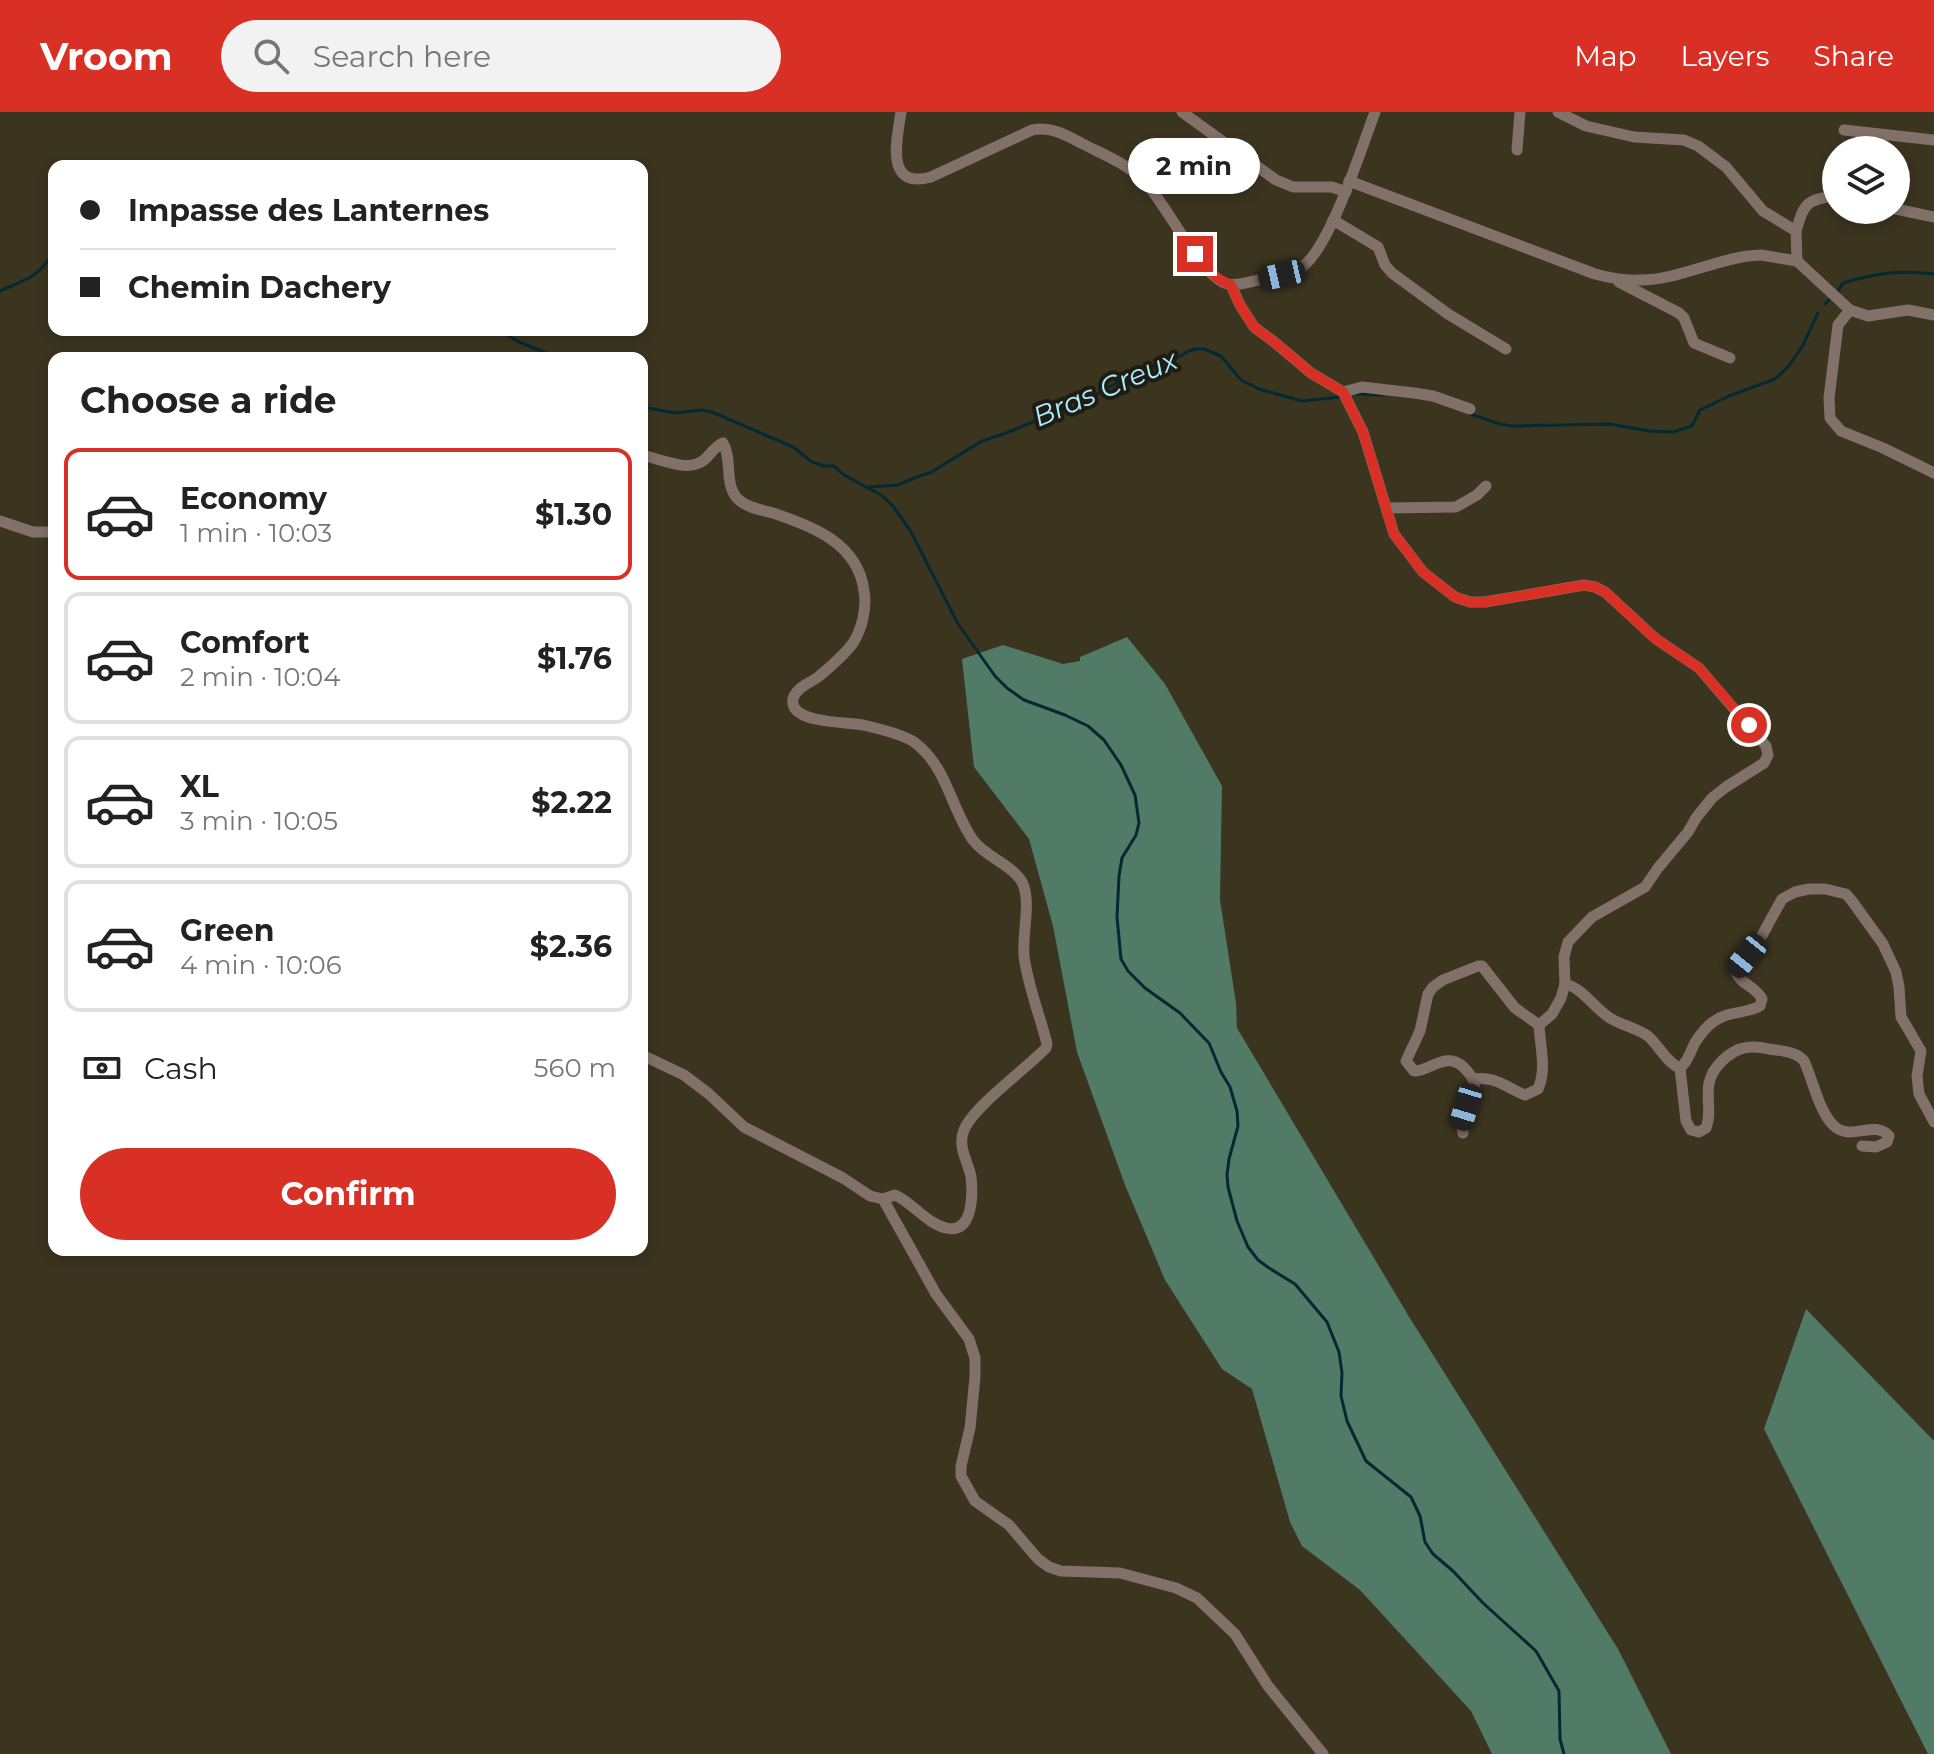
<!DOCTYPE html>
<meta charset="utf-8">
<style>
:root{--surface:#fff;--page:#f2f2f2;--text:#222;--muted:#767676;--line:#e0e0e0;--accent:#d93025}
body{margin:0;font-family:Montserrat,sans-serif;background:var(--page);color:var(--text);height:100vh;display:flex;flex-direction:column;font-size:30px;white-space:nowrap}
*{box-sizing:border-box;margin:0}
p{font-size:26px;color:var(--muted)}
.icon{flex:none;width:44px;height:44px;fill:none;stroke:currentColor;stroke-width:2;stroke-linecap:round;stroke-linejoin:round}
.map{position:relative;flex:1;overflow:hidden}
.sheet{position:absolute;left:48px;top:240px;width:600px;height:904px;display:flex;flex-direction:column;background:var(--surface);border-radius:16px;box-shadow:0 4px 12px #0003}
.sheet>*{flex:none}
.top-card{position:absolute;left:48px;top:48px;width:600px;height:176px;border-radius:16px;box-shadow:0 4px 12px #0003;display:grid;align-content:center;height:176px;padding:0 32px;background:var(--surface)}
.buttons{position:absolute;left:1822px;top:24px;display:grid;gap:16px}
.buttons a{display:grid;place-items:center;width:88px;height:88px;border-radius:50%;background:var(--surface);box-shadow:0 4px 12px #0003;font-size:40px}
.end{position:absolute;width:36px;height:36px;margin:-18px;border:10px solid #d93025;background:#fff;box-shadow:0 0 0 4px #fff}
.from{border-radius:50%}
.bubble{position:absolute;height:56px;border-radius:28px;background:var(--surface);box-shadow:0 4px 12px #0003;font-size:26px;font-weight:700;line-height:56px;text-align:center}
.car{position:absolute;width:24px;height:48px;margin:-24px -12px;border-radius:10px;box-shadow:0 0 6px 2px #0007;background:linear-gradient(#222 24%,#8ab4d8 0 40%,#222 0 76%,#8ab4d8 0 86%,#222 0)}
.top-card b{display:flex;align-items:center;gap:28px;height:76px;font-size:30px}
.top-card b+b{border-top:2px solid var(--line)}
.top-card i{width:20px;height:20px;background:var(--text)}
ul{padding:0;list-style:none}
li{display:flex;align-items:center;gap:24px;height:132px;margin:0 16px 12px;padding:0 16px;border:4px solid var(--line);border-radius:16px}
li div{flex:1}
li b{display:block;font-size:30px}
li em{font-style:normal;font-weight:700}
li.selected{border-color:var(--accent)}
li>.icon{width:72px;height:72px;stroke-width:1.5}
h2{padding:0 32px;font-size:36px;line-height:96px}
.pay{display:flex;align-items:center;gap:20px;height:88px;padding:0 32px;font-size:30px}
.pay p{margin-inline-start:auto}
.action{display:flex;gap:16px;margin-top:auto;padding:16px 32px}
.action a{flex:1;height:92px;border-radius:48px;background:var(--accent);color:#fff;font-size:32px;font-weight:700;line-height:92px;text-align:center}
header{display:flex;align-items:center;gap:48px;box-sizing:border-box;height:112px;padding:0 40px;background:var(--accent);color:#fff}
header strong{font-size:38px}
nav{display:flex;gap:44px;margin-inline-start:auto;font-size:28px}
.search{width:560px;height:72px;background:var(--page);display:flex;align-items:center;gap:20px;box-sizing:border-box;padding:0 28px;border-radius:44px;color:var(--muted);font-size:30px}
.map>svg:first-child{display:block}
</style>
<header>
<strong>Vroom</strong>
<div class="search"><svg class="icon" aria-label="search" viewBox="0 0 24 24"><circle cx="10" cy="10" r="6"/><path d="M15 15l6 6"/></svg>Search here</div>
<nav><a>Map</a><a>Layers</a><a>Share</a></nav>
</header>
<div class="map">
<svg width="1934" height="1642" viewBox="0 0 1934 1642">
<rect width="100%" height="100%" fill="#3b341f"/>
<g fill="#517b67">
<path d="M1127,525L1165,572L1222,674L1220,788L1236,891L1237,916L1408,1203L1618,1537L1671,1642H1492L1471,1599L1360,1478L1302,1434L1290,1410L1252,1277L1222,1257L1165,1168L1125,1073L1077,940L1053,814L1029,727L974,655L962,547L1003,533L1063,552L1080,549V545Z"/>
<path d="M1806,1197L1934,1329V1642H1928L1764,1317Z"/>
</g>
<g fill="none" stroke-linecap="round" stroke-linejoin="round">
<g stroke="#032a33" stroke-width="3">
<path d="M0,179C26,167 36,167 54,141"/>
<path d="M1837,181L1843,171C1876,161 1900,158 1934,162"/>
<path d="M1825,192L1831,186"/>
<path d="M499,218L519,230L559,246"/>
<path d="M1357,282L1382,283"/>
<path d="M642,295L676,301L702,298L712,300L793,335L812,350L824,354H834L844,363L881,383L892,393L910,418L958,512L995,564L1007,576L1024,588L1065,603L1088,614L1104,628L1121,653L1135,683L1139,711L1136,723L1122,746L1119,764L1117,805L1121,847L1128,859L1145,876L1180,901L1205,927L1209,931L1221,960L1230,975L1237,999L1238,1014L1229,1047L1227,1063L1228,1075L1237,1109L1248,1135L1258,1148L1269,1156L1295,1172L1327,1210L1339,1240L1342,1261L1341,1284L1347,1309L1366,1349L1411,1385L1420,1404L1425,1430L1433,1442L1453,1459L1483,1491L1536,1539L1559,1579L1560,1627L1564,1642"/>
<path d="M1470,302L1500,312L1512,314L1610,312L1649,319L1673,320L1692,314L1700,298L1729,284L1775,267L1788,255L1802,235L1818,201"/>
<path d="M870,375L898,373L919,364L930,361L982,329L1006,321L1035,309L1058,294L1092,285L1139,258L1175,247L1189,239L1196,237H1204L1221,244L1241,268L1259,277L1302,289L1340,285"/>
</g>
<g stroke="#827168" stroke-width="11">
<path d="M901,0C897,27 884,78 931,65L1032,18C1052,14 1066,23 1083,32C1104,43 1128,52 1145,70C1166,91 1201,166 1228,172C1237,174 1249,170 1258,168C1271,166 1287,164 1299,157C1329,141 1362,34 1375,0"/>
<path d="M1182,0L1276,68L1293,75H1332L1346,80"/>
<path d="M1558,0L1586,14L1634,25L1684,28L1698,34L1726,55L1763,99L1796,119L1797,149"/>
<path d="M1844,18L1934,28"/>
<path d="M1517,38L1520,0"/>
<path d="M1349,69L1595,162C1610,166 1624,169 1639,168C1676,168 1712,149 1748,144L1761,143L1797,149"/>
<path d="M1896,97L1934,105"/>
<path d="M1333,108L1378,135L1385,153L1392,161L1448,202L1506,237"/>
<path d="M1796,119C1804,92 1806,87 1836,84"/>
<path d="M1797,149L1850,198L1868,204L1908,198L1934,203"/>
<path d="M1619,170L1679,201L1684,206L1694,231L1730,246"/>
<path d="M1231,173L1240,193L1254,215L1273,229L1311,261L1343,280L1363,320L1394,422L1423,460L1455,485L1470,490H1485L1584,473L1595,475L1605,480L1656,527L1699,556L1766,634L1768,643L1764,651L1726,675L1712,686L1696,706L1688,720L1658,756L1645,775L1592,805L1568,830L1564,845L1565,872L1561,886L1552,902L1539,913"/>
<path d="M1850,198L1838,213L1829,286L1830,306L1841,319L1883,336L1934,361"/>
<path d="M1343,280L1362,275L1414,281L1433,284L1470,297"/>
<path d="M642,343C660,347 688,361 704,348C711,342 714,335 723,331C733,347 723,374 739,388C748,396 762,398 773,401C812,414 858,431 864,479C867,496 862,517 853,531C847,540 827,558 818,565C810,571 799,574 794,584C792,588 792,591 794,595C802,611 847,610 863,613C876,616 904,623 914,630C947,654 951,697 973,728C985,745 1015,754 1023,772C1031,792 1022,822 1024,844C1028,875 1040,903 1047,932L1046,936C1027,956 973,995 964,1018C957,1035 968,1049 971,1065C973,1083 973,1123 946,1116C926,1111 913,1091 895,1083L883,1087"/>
<path d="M1387,396L1456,395L1477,383L1486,374"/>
<path d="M0,409L33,420H54"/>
<path d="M1565,872C1583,876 1594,896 1610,906C1622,914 1638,916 1649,925C1660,935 1667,951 1680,956C1689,949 1690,939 1696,929C1700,923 1706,915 1713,910C1727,899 1745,902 1760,894L1762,887C1756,874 1740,873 1735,858L1759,829L1782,787L1795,780L1809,777H1825L1846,782L1852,789L1883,832L1896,860L1899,875L1901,905L1921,939L1917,964L1919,982L1934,1010"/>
<path d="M642,943L684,963L709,982L744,1015L843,1066L870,1084L883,1087L936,1182L969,1227L975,1246V1265L970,1316L961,1354V1364L975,1389L1009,1413L1038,1447L1049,1455L1061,1459L1120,1461L1176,1476L1197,1486L1235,1522L1268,1574L1323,1642"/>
<path d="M1680,956L1686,1009L1691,1018L1699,1020L1706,1016C1712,1001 1706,987 1709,971C1712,956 1729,939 1744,936C1752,934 1761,935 1769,937C1781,939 1796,939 1804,949C1813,968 1819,1000 1834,1014C1852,1030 1874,1007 1889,1024L1887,1030L1876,1035L1862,1034"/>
<path d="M1473,967C1496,964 1505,975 1525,983L1538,977C1547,957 1540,934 1539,913"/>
<path d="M1463,1021C1456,994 1487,982 1468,960C1464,955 1458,950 1452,949C1438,947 1427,959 1414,959L1406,949L1420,919L1428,882L1433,875L1443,868L1478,854H1482L1515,896L1539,913"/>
</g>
</g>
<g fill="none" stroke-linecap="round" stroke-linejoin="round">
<path stroke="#d93025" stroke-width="10" d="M1195,142C1206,155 1215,168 1231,173L1240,193L1254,215L1273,229L1311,261L1343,280L1363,320L1394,422L1423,460L1455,485L1470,490H1485L1584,473L1595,475L1605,480L1656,527L1699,556L1749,613"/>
</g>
<g text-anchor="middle" stroke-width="8" stroke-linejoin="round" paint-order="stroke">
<g font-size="28" font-style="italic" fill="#acedff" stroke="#1f1c13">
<text transform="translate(1105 276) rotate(-23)" y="10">Bras Creux</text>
</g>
</g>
</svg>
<div class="buttons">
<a><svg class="icon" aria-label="layers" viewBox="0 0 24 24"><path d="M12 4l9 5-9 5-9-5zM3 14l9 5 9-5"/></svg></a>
</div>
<i class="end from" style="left:1749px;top:613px"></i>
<i class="end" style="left:1195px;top:142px"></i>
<div class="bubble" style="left:1128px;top:26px;width:132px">2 min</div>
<i class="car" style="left:1282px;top:163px;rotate:257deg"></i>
<i class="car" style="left:1747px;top:844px;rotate:219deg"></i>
<i class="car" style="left:1466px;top:995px;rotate:197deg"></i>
<div class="top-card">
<b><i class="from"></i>Impasse des Lanternes</b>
<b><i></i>Chemin Dachery</b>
</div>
<section class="sheet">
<h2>Choose a ride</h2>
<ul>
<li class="selected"><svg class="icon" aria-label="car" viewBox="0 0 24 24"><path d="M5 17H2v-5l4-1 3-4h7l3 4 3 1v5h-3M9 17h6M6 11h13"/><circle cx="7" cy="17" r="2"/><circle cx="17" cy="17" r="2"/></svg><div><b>Economy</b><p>1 min · 10:03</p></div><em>$1.30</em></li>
<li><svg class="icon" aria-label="car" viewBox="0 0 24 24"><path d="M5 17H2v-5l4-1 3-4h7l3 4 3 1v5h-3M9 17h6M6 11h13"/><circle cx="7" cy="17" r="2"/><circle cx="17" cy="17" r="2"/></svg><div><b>Comfort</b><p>2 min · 10:04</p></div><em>$1.76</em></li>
<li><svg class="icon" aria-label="car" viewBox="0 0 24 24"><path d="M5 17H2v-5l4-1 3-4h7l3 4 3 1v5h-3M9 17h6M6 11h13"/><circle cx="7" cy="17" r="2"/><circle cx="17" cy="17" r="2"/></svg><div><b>XL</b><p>3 min · 10:05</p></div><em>$2.22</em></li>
<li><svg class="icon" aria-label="car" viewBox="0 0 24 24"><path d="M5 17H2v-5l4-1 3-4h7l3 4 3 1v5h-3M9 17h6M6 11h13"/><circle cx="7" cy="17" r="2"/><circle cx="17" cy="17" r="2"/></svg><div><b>Green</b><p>4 min · 10:06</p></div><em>$2.36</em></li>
</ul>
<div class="pay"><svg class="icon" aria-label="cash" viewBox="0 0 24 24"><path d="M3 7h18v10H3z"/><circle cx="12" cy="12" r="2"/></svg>Cash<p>560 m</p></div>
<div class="action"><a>Confirm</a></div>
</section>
</div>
